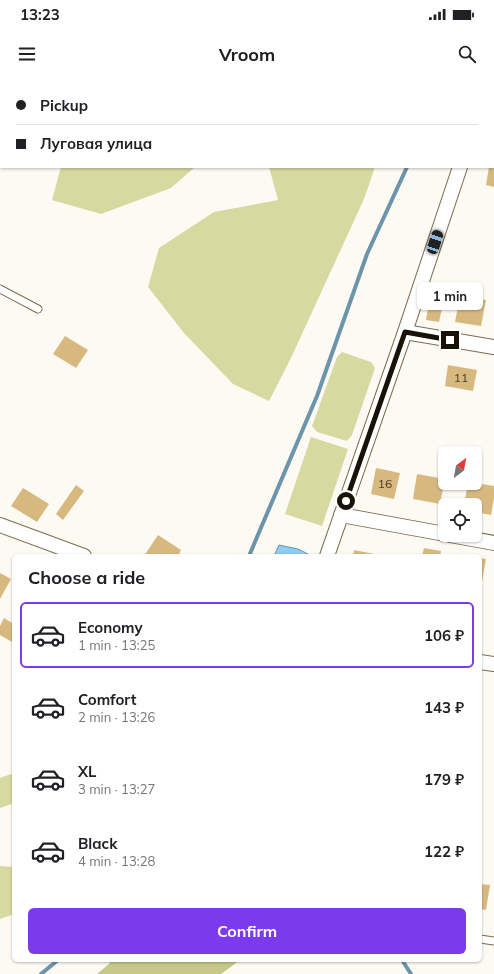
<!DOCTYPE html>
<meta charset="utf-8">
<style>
:root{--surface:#fff;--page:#f6f6f6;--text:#202124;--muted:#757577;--line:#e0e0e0;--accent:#7c3aed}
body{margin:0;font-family:Mulish,sans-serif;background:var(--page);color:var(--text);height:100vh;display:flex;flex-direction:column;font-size:15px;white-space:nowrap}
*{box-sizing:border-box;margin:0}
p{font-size:13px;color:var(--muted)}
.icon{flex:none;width:22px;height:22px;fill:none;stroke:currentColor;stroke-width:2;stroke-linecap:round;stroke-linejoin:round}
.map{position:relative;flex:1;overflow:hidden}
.sheet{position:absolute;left:12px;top:474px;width:470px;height:408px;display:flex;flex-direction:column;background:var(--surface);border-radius:6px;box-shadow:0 1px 3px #0004}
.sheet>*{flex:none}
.top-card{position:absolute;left:0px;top:0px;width:494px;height:88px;box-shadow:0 1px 3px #0004;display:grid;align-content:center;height:88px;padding:0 16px;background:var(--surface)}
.needle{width:26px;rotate:31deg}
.tools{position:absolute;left:438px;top:366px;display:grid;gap:8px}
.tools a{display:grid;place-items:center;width:44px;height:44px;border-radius:6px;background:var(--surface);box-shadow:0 1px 3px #0004;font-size:20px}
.end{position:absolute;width:18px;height:18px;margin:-9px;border:5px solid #191206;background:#fff;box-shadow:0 0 0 2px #fff}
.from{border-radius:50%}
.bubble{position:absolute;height:28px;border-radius:6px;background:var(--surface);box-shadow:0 1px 3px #0004;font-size:13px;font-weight:700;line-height:28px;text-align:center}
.car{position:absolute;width:12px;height:24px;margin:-12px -6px;border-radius:5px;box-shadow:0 0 3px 1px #0007;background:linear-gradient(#222 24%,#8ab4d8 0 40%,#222 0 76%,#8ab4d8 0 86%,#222 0)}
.top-card b{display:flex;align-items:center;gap:14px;height:38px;font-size:15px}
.top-card b+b{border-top:1px solid var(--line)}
.top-card i{width:10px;height:10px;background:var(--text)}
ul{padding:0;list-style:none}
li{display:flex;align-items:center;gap:12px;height:66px;margin:0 8px 6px;padding:0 8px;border:2px solid transparent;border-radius:6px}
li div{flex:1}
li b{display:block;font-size:15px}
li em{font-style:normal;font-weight:700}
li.active{border-color:var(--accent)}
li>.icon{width:36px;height:36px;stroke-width:1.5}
h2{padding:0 16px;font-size:18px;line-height:48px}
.button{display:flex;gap:8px;margin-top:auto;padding:8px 16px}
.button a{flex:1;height:46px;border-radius:6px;background:var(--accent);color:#fff;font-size:16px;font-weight:700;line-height:46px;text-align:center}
.status{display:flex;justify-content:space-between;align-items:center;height:28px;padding:0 20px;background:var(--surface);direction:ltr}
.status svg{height:11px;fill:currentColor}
header{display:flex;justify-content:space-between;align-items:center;height:52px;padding:0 16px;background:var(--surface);font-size:18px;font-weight:700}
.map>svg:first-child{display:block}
</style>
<div class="status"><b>13:23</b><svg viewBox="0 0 49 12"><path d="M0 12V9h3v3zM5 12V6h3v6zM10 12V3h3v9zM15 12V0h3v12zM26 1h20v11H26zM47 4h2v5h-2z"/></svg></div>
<header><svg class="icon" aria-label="menu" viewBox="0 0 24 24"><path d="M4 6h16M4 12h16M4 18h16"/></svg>Vroom<svg class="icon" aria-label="search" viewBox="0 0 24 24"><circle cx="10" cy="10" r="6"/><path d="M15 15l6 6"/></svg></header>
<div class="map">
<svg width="494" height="894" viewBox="0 0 494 894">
<rect width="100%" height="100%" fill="#fdfaf3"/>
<g fill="#d6d9a0">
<path d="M143,0H405L143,1Z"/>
<path d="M61,87H195L171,108L101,134L52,120Z"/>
<path d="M269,87H375L364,119L290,280L269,321L233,304L184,253L148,207L159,168L214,132L278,120Z"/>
<path d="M342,272L371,282L375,288L352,355L347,361L317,352L312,346L337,277Z"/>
<path d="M311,357L348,369L322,446L285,434Z"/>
<path d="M14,693V723L0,728V698Z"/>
<path d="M0,786L14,787V834L0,839Z"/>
</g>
<path fill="#c5c889" d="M111,880H240L221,894H97L109,884Z"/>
<path fill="#8fccf1" stroke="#6c94aa" d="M279,465L298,469L312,476H274Z"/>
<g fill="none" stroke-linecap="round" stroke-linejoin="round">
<g stroke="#6c94aa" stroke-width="4">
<path d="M438,1V0"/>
<path d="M249,476L317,316L367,174L407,87"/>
<path d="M402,880L411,894"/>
<path d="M41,894L58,880"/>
</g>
</g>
<g fill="#d7b980">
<path d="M489,87H494V107L486,105Z"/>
<path d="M460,216L486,220L481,246L455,242Z"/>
<path d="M430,217L444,219L439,242L426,240Z"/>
<path d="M65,256L88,270L76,288L53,274Z"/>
<path d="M448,285L477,290L473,311L445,306Z"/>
<path d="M376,388L400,393L394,419L371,414Z"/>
<path d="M417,394L445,399L440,424L413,419Z"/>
<path d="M468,403H475L494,406V418L491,435L475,432V425H464Z"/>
<path d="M76,405L84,411L63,440L56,434Z"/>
<path d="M23,408L49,424L37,442L11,426Z"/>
<path d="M158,455L181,470L178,476H144Z"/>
<path d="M424,468L441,471L440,476H422Z"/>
<path d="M354,470L379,475V476H353Z"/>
<path d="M480,478L486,479L481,507H480Z"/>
<path d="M0,493L11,499L0,519Z"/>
<path d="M4,538L14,544V559L12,562L0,555V546Z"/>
<path d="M480,804L490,805L486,830L480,829Z"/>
</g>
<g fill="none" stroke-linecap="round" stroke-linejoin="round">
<defs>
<g id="lane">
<path d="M0,209L38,229"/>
<path d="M480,859L494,861"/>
</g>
<g id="street">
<path d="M493,45L494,46"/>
<path d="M405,252L494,267"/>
<path d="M341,435L445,454"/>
<path d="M0,445L84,476"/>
<path d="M450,455L494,463"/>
<path d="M327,476L405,252L460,87"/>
<path d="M480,582L494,584"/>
</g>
</defs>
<use href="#lane" stroke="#7c6c4d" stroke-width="9"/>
<use href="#street" stroke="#7c6c4d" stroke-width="16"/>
<use href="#lane" stroke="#fff" stroke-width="7"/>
<use href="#street" stroke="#fff" stroke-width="14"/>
</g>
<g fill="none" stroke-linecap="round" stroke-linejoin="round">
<path stroke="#191206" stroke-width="5" d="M346,421L405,252L450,260"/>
</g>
<g text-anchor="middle" stroke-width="3" stroke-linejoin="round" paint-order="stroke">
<g font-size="12" fill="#483c24">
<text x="461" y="302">11</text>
<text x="385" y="408">16</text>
</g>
</g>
</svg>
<div class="tools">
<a><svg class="needle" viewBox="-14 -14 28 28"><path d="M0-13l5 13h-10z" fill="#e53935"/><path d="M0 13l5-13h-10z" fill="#757577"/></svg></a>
<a><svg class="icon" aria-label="locate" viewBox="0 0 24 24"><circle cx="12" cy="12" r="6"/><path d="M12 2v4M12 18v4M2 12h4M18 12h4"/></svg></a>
</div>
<i class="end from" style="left:346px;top:421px"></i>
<i class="end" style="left:450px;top:260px"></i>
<div class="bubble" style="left:417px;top:202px;width:66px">1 min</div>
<i class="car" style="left:435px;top:162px;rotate:18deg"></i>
<div class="top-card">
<b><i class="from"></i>Pickup</b>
<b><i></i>Луговая улица</b>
</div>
<section class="sheet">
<h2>Choose a ride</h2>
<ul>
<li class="active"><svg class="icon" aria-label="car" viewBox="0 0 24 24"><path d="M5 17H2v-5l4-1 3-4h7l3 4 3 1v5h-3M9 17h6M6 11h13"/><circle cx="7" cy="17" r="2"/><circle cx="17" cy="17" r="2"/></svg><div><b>Economy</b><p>1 min · 13:25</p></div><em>106 ₽</em></li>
<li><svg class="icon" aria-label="car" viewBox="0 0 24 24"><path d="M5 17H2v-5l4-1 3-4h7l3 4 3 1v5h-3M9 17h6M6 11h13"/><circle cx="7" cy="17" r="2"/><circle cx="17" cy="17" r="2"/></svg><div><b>Comfort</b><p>2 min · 13:26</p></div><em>143 ₽</em></li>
<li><svg class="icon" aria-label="car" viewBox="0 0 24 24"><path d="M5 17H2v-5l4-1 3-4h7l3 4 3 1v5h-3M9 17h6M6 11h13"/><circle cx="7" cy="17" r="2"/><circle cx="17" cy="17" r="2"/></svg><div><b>XL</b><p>3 min · 13:27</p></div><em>179 ₽</em></li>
<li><svg class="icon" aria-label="car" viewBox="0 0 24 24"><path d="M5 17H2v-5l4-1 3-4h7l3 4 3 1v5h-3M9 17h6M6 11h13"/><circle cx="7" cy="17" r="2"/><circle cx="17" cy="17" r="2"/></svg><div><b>Black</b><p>4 min · 13:28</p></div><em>122 ₽</em></li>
</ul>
<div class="button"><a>Confirm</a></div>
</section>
</div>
